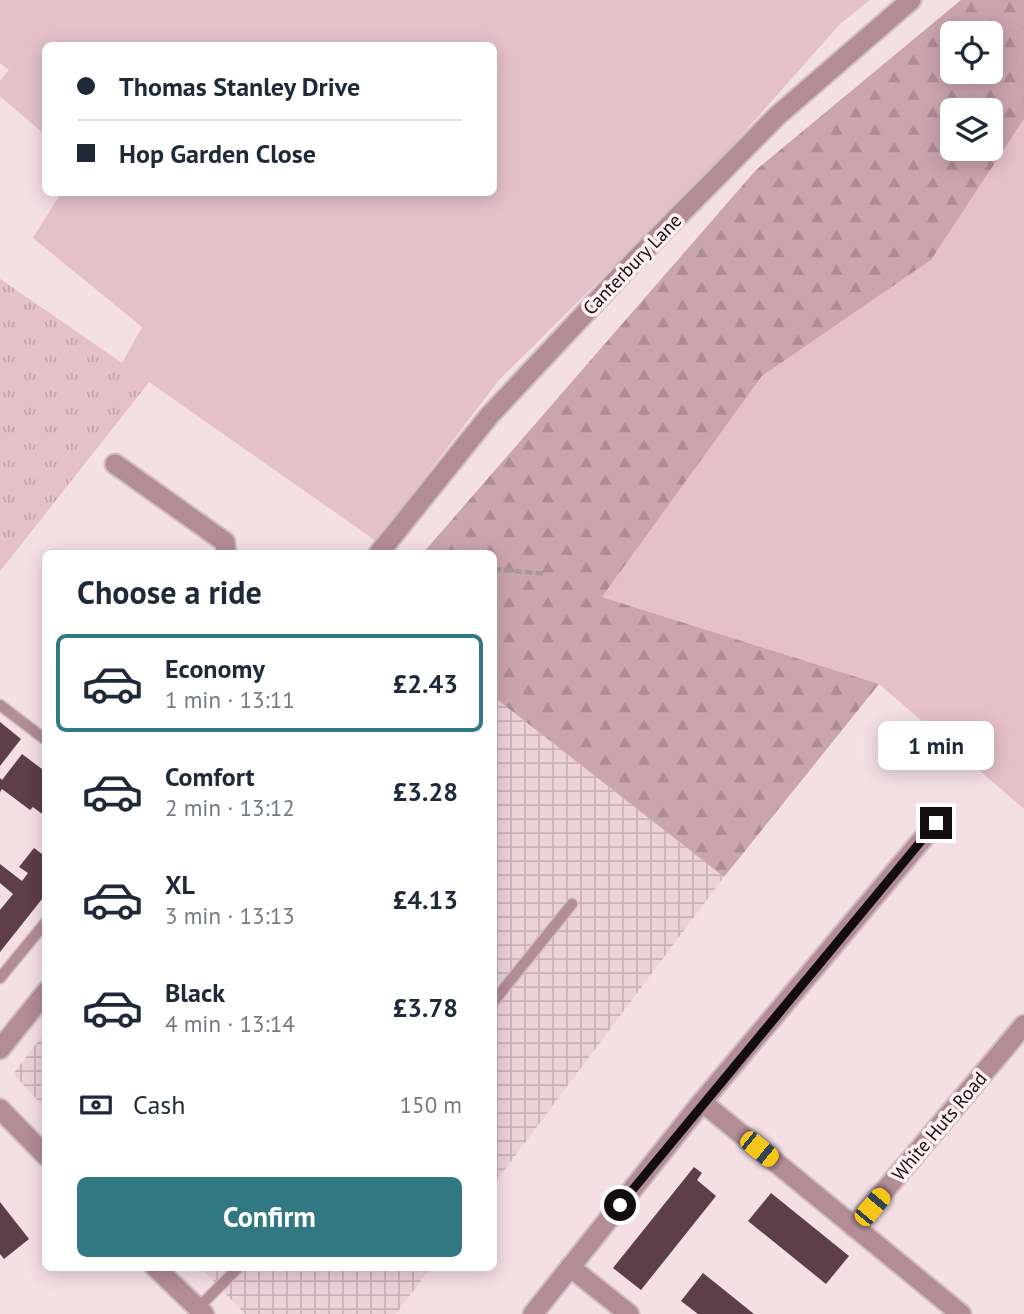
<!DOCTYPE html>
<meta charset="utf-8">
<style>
:root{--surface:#fff;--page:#f2f2f3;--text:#1f2937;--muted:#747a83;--line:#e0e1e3;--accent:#317883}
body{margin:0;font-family:"PT Sans",sans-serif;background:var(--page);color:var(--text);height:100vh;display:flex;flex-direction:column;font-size:26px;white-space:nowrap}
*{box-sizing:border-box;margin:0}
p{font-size:23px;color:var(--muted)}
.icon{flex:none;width:38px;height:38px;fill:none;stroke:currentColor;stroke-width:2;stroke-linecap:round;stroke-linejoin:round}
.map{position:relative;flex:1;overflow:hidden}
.details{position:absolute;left:42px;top:550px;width:455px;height:721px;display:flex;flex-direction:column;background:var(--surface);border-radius:10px;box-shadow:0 4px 18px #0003}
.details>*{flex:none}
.hud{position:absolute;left:42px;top:42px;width:455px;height:154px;border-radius:10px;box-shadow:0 4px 18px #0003;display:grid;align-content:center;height:154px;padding:0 35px;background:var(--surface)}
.tools{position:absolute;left:940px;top:21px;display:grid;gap:14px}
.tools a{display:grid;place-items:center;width:63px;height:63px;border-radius:10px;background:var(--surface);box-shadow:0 4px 18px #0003;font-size:35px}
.end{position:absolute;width:32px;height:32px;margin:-16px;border:9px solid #140d0f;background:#fff;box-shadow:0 0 0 4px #fff}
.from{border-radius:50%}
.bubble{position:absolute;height:49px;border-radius:10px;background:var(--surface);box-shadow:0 4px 18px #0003;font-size:23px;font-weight:800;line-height:49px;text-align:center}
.car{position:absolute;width:21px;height:42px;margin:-21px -10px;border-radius:9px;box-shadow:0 0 5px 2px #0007;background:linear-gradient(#f5c518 24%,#345 0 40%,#f5c518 0 76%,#345 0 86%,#f5c518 0)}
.hud b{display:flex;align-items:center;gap:24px;height:66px;font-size:26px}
.hud b+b{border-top:2px solid var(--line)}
.hud i{width:18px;height:18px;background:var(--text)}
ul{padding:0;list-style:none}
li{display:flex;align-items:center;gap:21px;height:98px;margin:0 14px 10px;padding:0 21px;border:4px solid transparent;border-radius:10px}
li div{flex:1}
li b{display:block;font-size:26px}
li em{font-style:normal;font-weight:800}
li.on{border-color:var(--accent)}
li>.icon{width:63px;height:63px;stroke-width:1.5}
h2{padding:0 35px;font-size:32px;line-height:84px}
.pay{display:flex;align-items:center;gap:18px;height:77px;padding:0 35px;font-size:26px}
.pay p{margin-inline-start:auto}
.cta{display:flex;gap:14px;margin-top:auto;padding:14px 35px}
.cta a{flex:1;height:80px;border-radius:10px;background:var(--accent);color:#fff;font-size:28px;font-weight:800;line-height:80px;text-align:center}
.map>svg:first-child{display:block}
</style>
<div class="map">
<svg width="1024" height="1314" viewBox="0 0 1024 1314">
<defs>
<pattern id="industrial-grid" width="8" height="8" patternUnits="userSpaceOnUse" patternTransform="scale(1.75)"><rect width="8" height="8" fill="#edd1d9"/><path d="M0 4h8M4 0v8" fill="none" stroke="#cab2b9"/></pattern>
<pattern id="forest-firs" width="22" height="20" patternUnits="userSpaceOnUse" patternTransform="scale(1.75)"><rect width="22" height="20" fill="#caa4af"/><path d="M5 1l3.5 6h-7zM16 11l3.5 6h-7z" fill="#ad8c95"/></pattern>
<pattern id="park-tufts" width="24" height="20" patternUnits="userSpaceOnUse" patternTransform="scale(1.75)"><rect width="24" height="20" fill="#e4c0ca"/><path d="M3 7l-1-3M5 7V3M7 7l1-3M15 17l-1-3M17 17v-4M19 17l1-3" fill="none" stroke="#c3a4ac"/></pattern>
</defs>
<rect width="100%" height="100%" fill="#f4dfe5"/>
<g fill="url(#industrial-grid)">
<path d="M494,697L724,877L494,1184Z"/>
<path d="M45,1032V1108L13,1074Z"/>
<path d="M200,1267H431L396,1314H245Z"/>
</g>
<g fill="#e4c0ca">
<path d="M0,0H870L840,24L707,174L499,380L376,541L149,382L0,571V279L122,363L142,327L33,238L61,193L494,192V46H46L45,135L0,96V81L9,70L0,63Z"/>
<path d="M1024,119V809L879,684L602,597L762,376L931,260Z"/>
</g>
<path fill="url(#forest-firs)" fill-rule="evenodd" d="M961,0H1024V119L931,260L762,376L602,597L879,684L724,877L494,697V553H423L756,170ZM952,33H990V72H952ZM952,110H990V149H952Z"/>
<path fill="url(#park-tufts)" d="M0,279L149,382L0,571Z"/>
<g fill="#5e3e48">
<path d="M0,722L21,739L0,766Z"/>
<path d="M22,754L46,772V817L33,807L30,810L2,789L0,792V778L2,780Z"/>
<path d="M34,848L46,857V894L0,952V910L13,894L0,883V864L22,881L28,873L19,867Z"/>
<path d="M694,1167L702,1173L697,1180L716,1196L641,1290L613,1268Z"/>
<path d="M771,1193L849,1256L826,1284L748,1221Z"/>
<path d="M0,1202L29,1239L4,1259L0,1254Z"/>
<path d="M703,1273L754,1314H698L681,1301Z"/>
</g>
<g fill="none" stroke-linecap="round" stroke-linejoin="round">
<defs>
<g id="service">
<path d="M0,705L46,740"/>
<path d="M0,978L46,922"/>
<path d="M494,1001L572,904"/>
<path d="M198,1308L239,1267"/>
</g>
<g id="minor">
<path d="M115,464L225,542L226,553"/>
<path d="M379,553L489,416L635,260L777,116L911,0"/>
<path d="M0,1049L46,992"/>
<path d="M702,1102L936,823"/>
<path d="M854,1227L1024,1025"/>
<path d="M570,1267L629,1314"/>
<path d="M533,1314L702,1102L961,1314"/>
</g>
<g id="tertiary">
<path d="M0,1109L46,1156"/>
<path d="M155,1267L204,1314"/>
</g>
</defs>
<use href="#service" stroke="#d0bdc3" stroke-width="13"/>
<use href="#minor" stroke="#d0bdc3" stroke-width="23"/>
<use href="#tertiary" stroke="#d0bdc3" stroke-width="23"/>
<path stroke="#a8979c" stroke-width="4.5" stroke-dasharray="7 3.5" stroke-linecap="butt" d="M494,569L546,574"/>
<use href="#service" stroke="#b28c97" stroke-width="10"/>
<use href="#minor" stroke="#b28c97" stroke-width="19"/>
<use href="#tertiary" stroke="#b28c97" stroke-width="19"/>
</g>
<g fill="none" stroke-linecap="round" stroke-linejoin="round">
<path stroke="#140d0f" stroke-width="9" d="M620,1205L936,823"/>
</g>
<g text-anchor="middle" stroke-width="7" stroke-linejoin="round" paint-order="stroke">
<g font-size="19" fill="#140d0f" stroke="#feeef2">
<text transform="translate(632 264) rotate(-46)" y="7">Canterbury Lane</text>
<text transform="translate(939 1126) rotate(-50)" y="7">White Huts Road</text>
</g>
</g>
</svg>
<div class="tools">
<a><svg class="icon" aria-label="locate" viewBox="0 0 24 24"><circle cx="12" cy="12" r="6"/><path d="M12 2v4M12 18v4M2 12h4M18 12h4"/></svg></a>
<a><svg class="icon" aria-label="layers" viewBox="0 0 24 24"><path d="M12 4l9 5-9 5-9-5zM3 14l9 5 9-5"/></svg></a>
</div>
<i class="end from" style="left:620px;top:1205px"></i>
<i class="end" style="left:936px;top:823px"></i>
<div class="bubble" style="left:878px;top:721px;width:116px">1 min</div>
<i class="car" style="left:759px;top:1149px;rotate:129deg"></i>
<i class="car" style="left:872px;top:1207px;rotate:40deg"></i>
<div class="hud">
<b><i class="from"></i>Thomas Stanley Drive</b>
<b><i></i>Hop Garden Close</b>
</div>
<section class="details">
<h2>Choose a ride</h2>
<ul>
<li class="on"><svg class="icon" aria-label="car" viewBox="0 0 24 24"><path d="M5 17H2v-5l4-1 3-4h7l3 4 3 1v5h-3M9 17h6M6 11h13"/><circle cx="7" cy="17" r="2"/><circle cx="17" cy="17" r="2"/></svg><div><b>Economy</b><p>1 min · 13:11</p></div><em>£2.43</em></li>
<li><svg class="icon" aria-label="car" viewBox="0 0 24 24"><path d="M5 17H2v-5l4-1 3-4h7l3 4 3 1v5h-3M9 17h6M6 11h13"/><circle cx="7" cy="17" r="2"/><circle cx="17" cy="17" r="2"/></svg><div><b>Comfort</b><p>2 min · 13:12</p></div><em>£3.28</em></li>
<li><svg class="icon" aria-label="car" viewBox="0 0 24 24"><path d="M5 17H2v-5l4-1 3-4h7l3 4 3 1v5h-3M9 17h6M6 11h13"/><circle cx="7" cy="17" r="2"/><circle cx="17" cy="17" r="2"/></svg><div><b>XL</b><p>3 min · 13:13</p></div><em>£4.13</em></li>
<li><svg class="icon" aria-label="car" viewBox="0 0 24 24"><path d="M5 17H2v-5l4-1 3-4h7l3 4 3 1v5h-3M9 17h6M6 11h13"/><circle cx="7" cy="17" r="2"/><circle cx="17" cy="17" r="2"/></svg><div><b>Black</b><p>4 min · 13:14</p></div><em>£3.78</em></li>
</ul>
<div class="pay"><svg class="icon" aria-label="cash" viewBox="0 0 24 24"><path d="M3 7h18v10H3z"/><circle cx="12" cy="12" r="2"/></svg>Cash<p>150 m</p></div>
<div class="cta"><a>Confirm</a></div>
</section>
</div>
